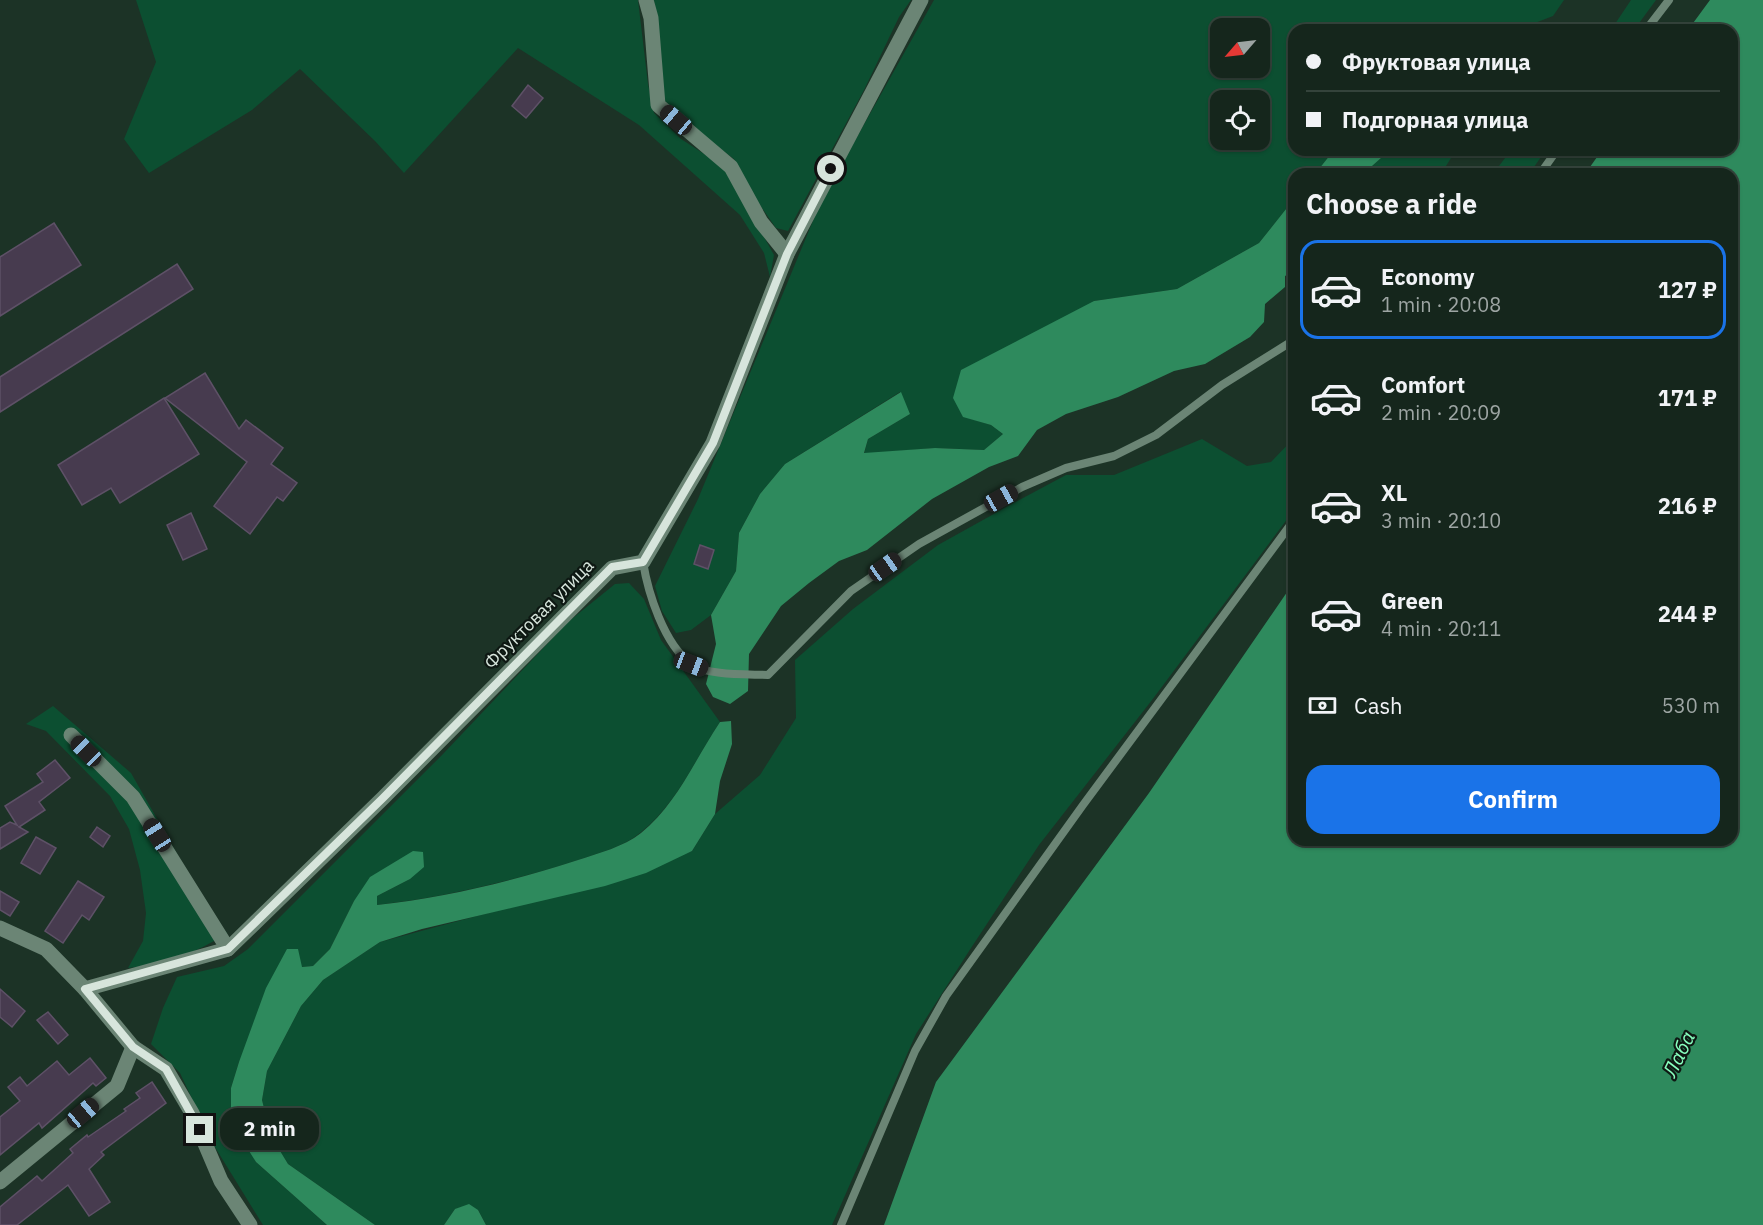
<!DOCTYPE html>
<meta charset="utf-8">
<style>
:root{--surface:#15261c;--page:#1e2e25;--text:#f1f3f6;--muted:#9da5a3;--line:#34433b;--accent:#1a73e8}
body{margin:0;font-family:"IBM Plex Sans",sans-serif;background:var(--page);color:var(--text);height:100vh;display:flex;flex-direction:column;font-size:22px;white-space:nowrap}
*{box-sizing:border-box;margin:0}
p{font-size:20px;color:var(--muted)}
.icon{flex:none;width:33px;height:33px;fill:none;stroke:currentColor;stroke-width:2;stroke-linecap:round;stroke-linejoin:round}
.map{position:relative;flex:1;overflow:hidden}
.side{position:absolute;left:1288px;top:168px;width:450px;height:678px;display:flex;flex-direction:column;background:var(--surface);border-radius:18px;box-shadow:0 2px 4px #0004,0 0 0 2px var(--line)}
.side>*{flex:none}
.guide{position:absolute;left:1288px;top:24px;width:450px;height:132px;border-radius:18px;box-shadow:0 2px 4px #0004,0 0 0 2px var(--line);display:grid;align-content:center;height:132px;padding:0 18px;background:var(--surface)}
.needle{width:39px;rotate:242deg}
.controls{position:absolute;left:1210px;top:18px;display:grid;gap:12px}
.controls a{display:grid;place-items:center;width:60px;height:60px;border-radius:12px;background:var(--surface);box-shadow:0 2px 4px #0004,0 0 0 2px var(--line);font-size:30px}
.end{position:absolute;width:27px;height:27px;margin:-14px;border:8px solid #d7e5dc;background:#111;box-shadow:0 0 0 3px #111}
.from{border-radius:50%}
.bubble{position:absolute;height:42px;border-radius:18px;background:var(--surface);box-shadow:0 2px 4px #0004,0 0 0 2px var(--line);font-size:20px;font-weight:700;line-height:42px;text-align:center}
.car{position:absolute;width:18px;height:36px;margin:-18px -9px;border-radius:8px;box-shadow:0 0 4px 2px #0007;background:linear-gradient(#222 24%,#8ab4d8 0 40%,#222 0 76%,#8ab4d8 0 86%,#222 0)}
.guide b{display:flex;align-items:center;gap:21px;height:57px;font-size:22px}
.guide b+b{border-top:2px solid var(--line)}
.guide i{width:15px;height:15px;background:var(--text)}
ul{padding:0;list-style:none}
li{display:flex;align-items:center;gap:18px;height:99px;margin:0 12px 9px;padding:0 6px;border:3px solid transparent;border-radius:18px}
li div{flex:1}
li b{display:block;font-size:22px}
li em{font-style:normal;font-weight:700}
li.on{border-color:var(--accent)}
li>.icon{width:54px;height:54px;stroke-width:1.5}
h2{padding:0 18px;font-size:27px;line-height:72px}
.pay{display:flex;align-items:center;gap:15px;height:66px;padding:0 18px;font-size:22px}
.pay p{margin-inline-start:auto}
.primary-button{display:flex;gap:12px;margin-top:auto;padding:12px 18px}
.primary-button a{flex:1;height:69px;border-radius:18px;background:var(--accent);color:#fff;font-size:24px;font-weight:700;line-height:69px;text-align:center}
.map>svg:first-child{display:block}
</style>
<div class="map">
<svg width="1763" height="1225" viewBox="0 0 1763 1225">
<rect width="100%" height="100%" fill="#1c3326"/>
<g fill="#0c4f31" fill-rule="evenodd">
<path d="M136,0H638L648,84L654,113L681,139L726,168L774,255L770,277L764,253L740,215L639,125L518,48L404,173L375,141L300,69L252,110L149,173L124,139L156,62Z"/>
<path d="M654,0H911L899,17L864,90L788,231L776,228L757,201L734,159L688,125L664,100Z"/>
<path d="M934,0H1564L1553,16L1517,30H1294V150H1334L1315,174H1294V199L1259,243L1177,289L1094,301L963,416L991,425L1003,434L984,450L935,448L864,454L868,439L910,414L900,392L785,464L760,494L739,533L736,571L711,615L691,630L676,633L662,611L655,586L698,499L822,199ZM1221,28H1260V68H1221ZM1221,100H1260V140H1221Z"/>
<path d="M1631,0H1656L1634,30H1611Z"/>
<path d="M1390,150H1456L1441,174H1363Z"/>
<path d="M1511,150H1546L1529,174H1493Z"/>
<path d="M1294,438V510L1152,700L1039,845L971,948L916,1034L832,1225H486L478,1210L455,1209L444,1225H375L288,1164L271,1136L262,1100L267,1071L301,1006L323,980L380,942L503,909L692,851L715,814L760,775L796,718L795,660L853,609L938,545L1010,505L1066,475H1114L1202,439L1247,466L1271,462Z"/>
<path d="M629,583L644,599L661,640L720,722C695,759 677,804 640,833C623,847 599,853 578,860C513,881 445,897 377,905V896L410,879L354,901L330,949L313,966L302,967L239,1062L231,1088V1112L256,1162L327,1225H263L213,1144L180,1073L151,1044L163,1008L177,977L224,966L248,949L443,754L568,622L615,584Z"/>
<path d="M53,706L131,773L213,917L227,933C197,953 164,965 128,968L143,941L146,913L140,870L129,829L110,796L46,731L26,724Z"/>
</g>
<g fill="#2e8a5d">
<path d="M1710,0H1763V1225H884L936,1082L1149,793L1294,582V840H1732V174H1585L1602,150H1732V30H1688Z"/>
<path d="M1334,150H1390L1363,174H1315Z"/>
<path d="M1294,199V271L1285,276V287L1265,304L1264,322L1250,337L1205,364L1174,371L1118,397L1066,414L1037,430L1018,456L989,467L932,499L867,550L839,561L809,583L781,606L749,654L748,691L730,704L713,697L706,684L716,644L711,615L736,571L739,533L760,494L785,464L901,392L910,414L868,439L864,453L935,448L984,450L1003,434L991,425L963,417L953,398L961,370L1094,301L1177,289L1259,243Z"/>
<path d="M731,721L732,744L720,781L715,814L692,851L646,873L605,886L422,929L380,942L323,980L301,1006L267,1071L262,1100L271,1136L288,1164L375,1225H327L256,1162L237,1132L231,1112V1088L239,1062L266,988L287,949H298L302,967L313,966L330,949L354,901L370,877L413,851L423,852L424,867L410,879L377,896V905C445,898 513,881 578,860C599,853 623,847 641,833C677,804 695,759 720,722Z"/>
<path d="M469,1204L478,1210L486,1225H444L455,1209Z"/>
</g>
<g fill="#473b4f" stroke="#5e5167" stroke-width="1.5">
<path d="M528,85L543,98L526,118L512,106Z"/>
<path d="M54,223L81,265L0,316V257Z"/>
<path d="M177,264L193,289L0,412V377Z"/>
<path d="M205,373L239,429L246,420L283,448L271,464L297,483L283,501L277,497L250,534L214,506L247,462L165,398Z"/>
<path d="M164,398L199,454L120,503L111,488L82,505L58,465Z"/>
<path d="M191,513L207,549L183,560L167,525Z"/>
<path d="M700,545L714,550L708,569L694,564Z"/>
<path d="M55,760L70,778L39,802L45,810L19,827L28,832L0,849V828L10,822L17,825L5,806L43,782L37,774Z"/>
<path d="M97,827L110,836L103,847L90,837Z"/>
<path d="M36,837L56,848L40,874L21,863Z"/>
<path d="M78,881L104,897L89,920L82,915L63,943L45,931Z"/>
<path d="M0,891L19,902L10,916L0,910Z"/>
<path d="M0,989L25,1011L12,1027L0,1017Z"/>
<path d="M48,1012L68,1035L58,1044L37,1020Z"/>
<path d="M90,1058L106,1078L96,1086L93,1083L42,1128L39,1123L0,1155V1117L20,1101L8,1087L20,1077L27,1086L57,1061L69,1075Z"/>
<path d="M152,1082L166,1103L101,1152L104,1155L89,1169L110,1202L89,1216L68,1185L17,1225H0V1207L37,1176L42,1181L73,1153L70,1149L87,1135L88,1137L126,1111L124,1109L140,1098L136,1093Z"/>
</g>
<g fill="none" stroke-linecap="round" stroke-linejoin="round">
<g stroke="#6b8575" stroke-width="8">
<path d="M1646,30L1669,0"/>
<path d="M1540,174L1557,150"/>
<path d="M643,562C648,593 664,644 691,664C707,676 748,674 768,675L851,591L919,544L1022,487L1066,468L1114,456L1156,435L1222,385L1294,340"/>
<path d="M841,1225L915,1051L946,996L1083,805L1294,520"/>
</g>
<g stroke="#6b8575" stroke-width="15">
<path d="M646,0L651,18L658,105L731,167L761,222L787,254"/>
<path d="M71,735L133,797L228,949"/>
<path d="M0,928L46,949L85,989L133,1047L166,1069L192,1113L221,1181L250,1225"/>
<path d="M85,989L228,949L383,798L612,568L643,562L713,443L787,254L921,0"/>
<path d="M0,1182L117,1086L133,1047"/>
</g>
</g>
<g fill="none" stroke-linecap="round" stroke-linejoin="round">
<path stroke="#d7e5dc" stroke-width="8" d="M200,1130L166,1069L133,1047L85,989L228,949L383,798L612,567L643,562L713,443L787,254L831,169"/>
</g>
<g text-anchor="middle" stroke-width="4.5" stroke-linejoin="round" paint-order="stroke">
<g font-size="18" fill="#d7e5dc" stroke="#0e1813">
<text transform="translate(539 614) rotate(-45)" y="6">Фруктовая улица</text>
</g>
<g font-size="20" font-style="italic" fill="#88ffbf" stroke="#0e1813">
<text transform="translate(1679 1054) rotate(-64)" y="7">Лаба</text>
</g>
</g>
</svg>
<div class="controls">
<a><svg class="needle" viewBox="-14 -14 28 28"><path d="M0-13l5 13h-10z" fill="#e53935"/><path d="M0 13l5-13h-10z" fill="#9da5a3"/></svg></a>
<a><svg class="icon" aria-label="locate" viewBox="0 0 24 24"><circle cx="12" cy="12" r="6"/><path d="M12 2v4M12 18v4M2 12h4M18 12h4"/></svg></a>
</div>
<i class="end from" style="left:831px;top:169px"></i>
<i class="end" style="left:200px;top:1130px"></i>
<div class="bubble" style="left:220px;top:1108px;width:99px">2 min</div>
<i class="car" style="left:676px;top:120px;rotate:310deg"></i>
<i class="car" style="left:1001px;top:498px;rotate:61deg"></i>
<i class="car" style="left:885px;top:567px;rotate:55deg"></i>
<i class="car" style="left:691px;top:664px;rotate:111deg"></i>
<i class="car" style="left:86px;top:751px;rotate:315deg"></i>
<i class="car" style="left:157px;top:835px;rotate:328deg"></i>
<i class="car" style="left:83px;top:1113px;rotate:50deg"></i>
<div class="guide">
<b><i class="from"></i>Фруктовая улица</b>
<b><i></i>Подгорная улица</b>
</div>
<section class="side">
<h2>Choose a ride</h2>
<ul>
<li class="on"><svg class="icon" aria-label="car" viewBox="0 0 24 24"><path d="M5 17H2v-5l4-1 3-4h7l3 4 3 1v5h-3M9 17h6M6 11h13"/><circle cx="7" cy="17" r="2"/><circle cx="17" cy="17" r="2"/></svg><div><b>Economy</b><p>1 min · 20:08</p></div><em>127 ₽</em></li>
<li><svg class="icon" aria-label="car" viewBox="0 0 24 24"><path d="M5 17H2v-5l4-1 3-4h7l3 4 3 1v5h-3M9 17h6M6 11h13"/><circle cx="7" cy="17" r="2"/><circle cx="17" cy="17" r="2"/></svg><div><b>Comfort</b><p>2 min · 20:09</p></div><em>171 ₽</em></li>
<li><svg class="icon" aria-label="car" viewBox="0 0 24 24"><path d="M5 17H2v-5l4-1 3-4h7l3 4 3 1v5h-3M9 17h6M6 11h13"/><circle cx="7" cy="17" r="2"/><circle cx="17" cy="17" r="2"/></svg><div><b>XL</b><p>3 min · 20:10</p></div><em>216 ₽</em></li>
<li><svg class="icon" aria-label="car" viewBox="0 0 24 24"><path d="M5 17H2v-5l4-1 3-4h7l3 4 3 1v5h-3M9 17h6M6 11h13"/><circle cx="7" cy="17" r="2"/><circle cx="17" cy="17" r="2"/></svg><div><b>Green</b><p>4 min · 20:11</p></div><em>244 ₽</em></li>
</ul>
<div class="pay"><svg class="icon" aria-label="cash" viewBox="0 0 24 24"><path d="M3 7h18v10H3z"/><circle cx="12" cy="12" r="2"/></svg>Cash<p>530 m</p></div>
<div class="primary-button"><a>Confirm</a></div>
</section>
</div>
